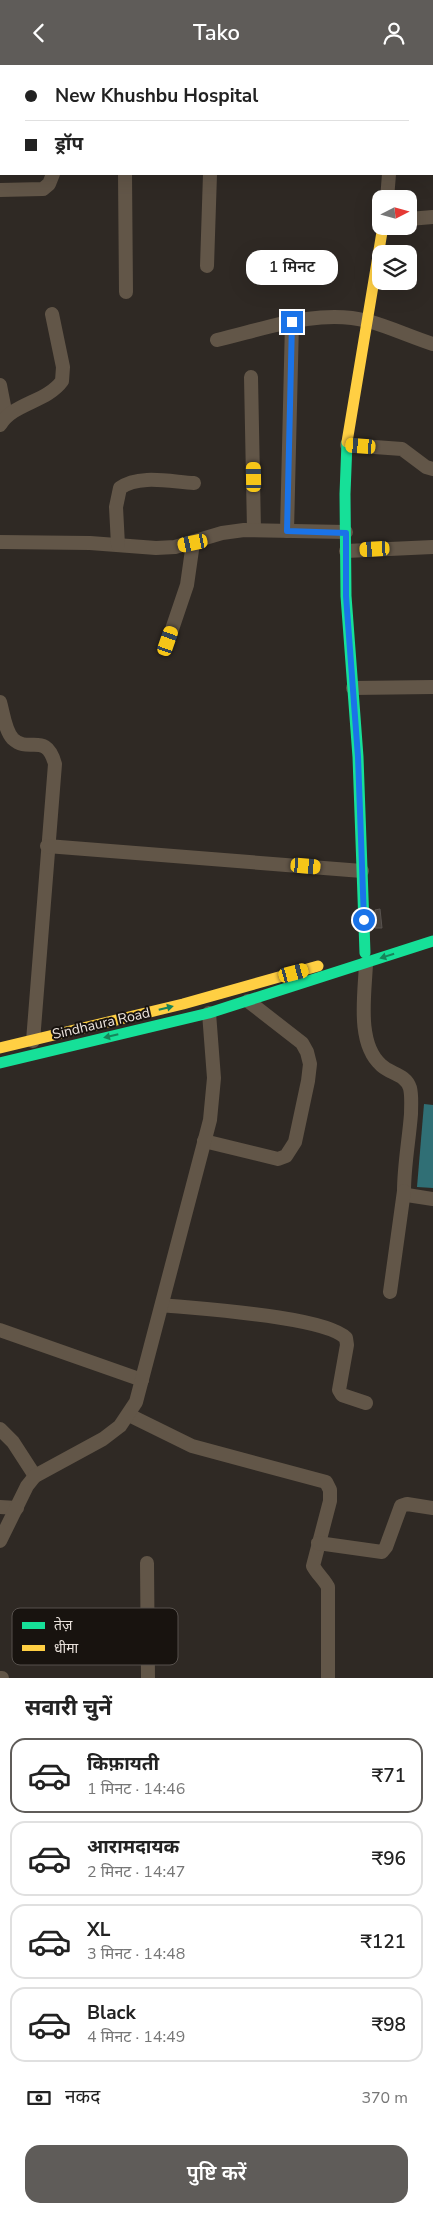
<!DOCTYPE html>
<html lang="hi">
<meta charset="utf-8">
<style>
:root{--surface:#fff;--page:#f2f2f2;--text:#222;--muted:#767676;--line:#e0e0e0;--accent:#5f5c59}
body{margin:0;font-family:"Nunito Sans","Noto Sans Devanagari",sans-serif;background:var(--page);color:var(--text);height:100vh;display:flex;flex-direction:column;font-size:19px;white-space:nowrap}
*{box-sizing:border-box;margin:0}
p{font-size:16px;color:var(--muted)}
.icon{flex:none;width:28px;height:28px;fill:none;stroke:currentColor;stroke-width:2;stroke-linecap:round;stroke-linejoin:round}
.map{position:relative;height:1613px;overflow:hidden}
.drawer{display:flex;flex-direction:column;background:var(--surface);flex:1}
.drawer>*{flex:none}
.hud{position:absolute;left:0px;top:0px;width:434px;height:110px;box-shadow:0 5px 20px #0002;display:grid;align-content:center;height:110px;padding:0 25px;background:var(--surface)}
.needle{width:32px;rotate:84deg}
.buttons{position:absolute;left:372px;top:125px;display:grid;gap:10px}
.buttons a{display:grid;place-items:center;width:45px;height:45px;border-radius:10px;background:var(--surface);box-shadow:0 5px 20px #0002;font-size:25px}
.end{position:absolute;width:22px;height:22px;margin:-11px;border:6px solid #1a73e8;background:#fff;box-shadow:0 0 0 2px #fff}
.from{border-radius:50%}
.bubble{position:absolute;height:35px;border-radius:15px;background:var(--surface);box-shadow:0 5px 20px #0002;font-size:16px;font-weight:600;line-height:35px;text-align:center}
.car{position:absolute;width:15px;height:30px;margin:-15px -8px;border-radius:6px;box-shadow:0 0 4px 1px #0007;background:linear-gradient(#f5c518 24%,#345 0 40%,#f5c518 0 76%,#345 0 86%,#f5c518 0)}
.hud b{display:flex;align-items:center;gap:18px;height:48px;font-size:19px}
.hud b+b{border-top:1px solid var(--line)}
.hud i{width:12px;height:12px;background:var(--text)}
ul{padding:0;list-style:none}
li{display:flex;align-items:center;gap:15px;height:75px;margin:0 10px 8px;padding:0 15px;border:2px solid var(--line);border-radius:15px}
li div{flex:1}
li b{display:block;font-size:19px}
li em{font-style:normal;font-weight:600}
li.selected{border-color:var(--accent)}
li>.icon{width:45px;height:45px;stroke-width:1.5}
h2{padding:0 25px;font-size:22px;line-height:60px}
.pay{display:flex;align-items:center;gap:12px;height:55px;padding:0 25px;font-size:19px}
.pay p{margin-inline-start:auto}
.cta{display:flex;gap:10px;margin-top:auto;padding:10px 25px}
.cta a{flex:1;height:58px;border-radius:15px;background:var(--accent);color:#fff;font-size:20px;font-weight:600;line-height:58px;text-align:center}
header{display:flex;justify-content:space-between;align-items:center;height:65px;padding:0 25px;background:var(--accent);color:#fff;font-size:22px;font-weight:600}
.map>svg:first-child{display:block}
</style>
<header><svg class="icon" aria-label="back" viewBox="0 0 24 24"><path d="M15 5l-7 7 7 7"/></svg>Tako<svg class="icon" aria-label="person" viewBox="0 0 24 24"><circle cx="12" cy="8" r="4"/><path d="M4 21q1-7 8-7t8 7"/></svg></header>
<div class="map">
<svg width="433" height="1613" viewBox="0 0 433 1613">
<rect width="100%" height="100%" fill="#2f2924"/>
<path fill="#306f75" d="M424,1039L433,1040V1123L417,1122Z"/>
<path fill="#48423d" stroke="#59534f" d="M380,844L382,863H375V845Z"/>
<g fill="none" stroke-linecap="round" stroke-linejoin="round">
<g stroke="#625648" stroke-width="14">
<path d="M192,0V1"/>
<path d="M59,1V0"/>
<path d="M420,1L421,0"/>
<path d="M432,99H433"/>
<path d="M125,109L126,227"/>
<path d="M0,125L43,124L49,119L53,109"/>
<path d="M387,134L389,109"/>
<path d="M409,154L433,152"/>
<path d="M207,201L210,109"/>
<path d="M217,275C264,264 319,243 368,256C390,262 411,272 433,279"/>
<path d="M251,312L254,465"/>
<path d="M0,320L6,351"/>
<path d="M0,360C13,338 47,337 62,316L63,302L52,249"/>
<path d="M347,380L402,384L426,402L433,404"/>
<path d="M287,466L292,257"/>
<path d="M0,477L90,478L156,483L175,482L222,468L244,465L346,467"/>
<path d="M118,480L116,442L120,423C139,409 172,417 194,418"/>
<path d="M346,486L433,482"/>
<path d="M168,576L187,520L193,478"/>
<path d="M353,623L433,622"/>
<path d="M0,637C3,647 5,666 13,674C29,689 46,666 55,699L33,976"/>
<path d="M47,781L362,806"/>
<path d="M366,898C365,928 356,978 381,1000C390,1009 406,1009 410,1023C412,1031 411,1041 411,1049C409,1075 404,1101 404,1126L407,1130L433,1134"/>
<path d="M204,1076L278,1094L286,1091L295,1077L308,1016L310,999L307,987L302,978L248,936"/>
<path d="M390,1227L404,1126"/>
<path d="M162,1240C198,1244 324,1251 346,1273L347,1280L339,1325L342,1330L366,1338"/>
<path d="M0,1265L142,1315"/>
<path d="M129,1350L192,1381L326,1417L330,1425V1436L313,1501C318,1510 324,1514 328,1522V1613"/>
<path d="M0,1364L13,1377L35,1411"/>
<path d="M0,1442L17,1443"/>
<path d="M0,1476L27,1421L35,1411L103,1374L120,1361L136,1337L210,1055L214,1013L209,948"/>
<path d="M318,1478L382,1487L386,1482L401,1441L407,1439L433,1443"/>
<path d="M147,1498L148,1613"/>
<path d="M0,1613H2"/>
</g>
<g stroke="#16e098" stroke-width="11">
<path d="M347,377L345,429L346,531L358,692L365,888"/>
<path d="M0,998L209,948L433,876"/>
</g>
<g stroke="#ffcf43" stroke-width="11">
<path d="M347,377L383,161"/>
<path d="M0,983L183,939L318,901"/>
</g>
</g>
<defs><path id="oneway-solid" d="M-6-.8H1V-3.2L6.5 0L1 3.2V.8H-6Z" transform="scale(1.25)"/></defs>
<g fill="#17845a">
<use href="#oneway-solid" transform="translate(387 891) rotate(162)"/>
<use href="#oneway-solid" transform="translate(166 943) rotate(-14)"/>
<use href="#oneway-solid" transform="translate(111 971) rotate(167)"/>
</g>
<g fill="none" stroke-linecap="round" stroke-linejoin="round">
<path stroke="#1a73e8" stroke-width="6" d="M292,257L287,466L346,468V531L358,692L364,855"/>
</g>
<g text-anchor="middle" stroke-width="4" stroke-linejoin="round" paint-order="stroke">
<g font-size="14" fill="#ebe3dd" stroke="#18130f">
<text transform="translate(101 958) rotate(-13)" y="5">Sindhaura Road</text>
</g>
</g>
<rect x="12" y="1543" width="166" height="57" rx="8" fill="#18130f" stroke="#57514d" stroke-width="1"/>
<rect x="22" y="1557" width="23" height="7" fill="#16e098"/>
<rect x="22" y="1580" width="23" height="6" fill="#ffcf43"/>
<g font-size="14" fill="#ebe3dd">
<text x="54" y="1565">तेज़</text>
<text x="54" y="1588">धीमा</text>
</g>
</svg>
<div class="buttons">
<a><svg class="needle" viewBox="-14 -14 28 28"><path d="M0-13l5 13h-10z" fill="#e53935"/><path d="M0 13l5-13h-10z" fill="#767676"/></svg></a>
<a><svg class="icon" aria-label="layers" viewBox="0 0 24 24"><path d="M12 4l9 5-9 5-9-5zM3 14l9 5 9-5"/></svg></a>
</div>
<i class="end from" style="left:364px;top:855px"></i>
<i class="end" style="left:292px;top:257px"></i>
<div class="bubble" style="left:246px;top:185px;width:92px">1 मिनट</div>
<i class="car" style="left:361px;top:381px;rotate:274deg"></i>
<i class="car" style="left:254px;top:412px;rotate:359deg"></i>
<i class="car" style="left:193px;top:478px;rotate:258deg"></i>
<i class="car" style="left:375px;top:484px;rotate:267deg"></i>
<i class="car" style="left:168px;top:576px;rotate:19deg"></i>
<i class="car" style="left:306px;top:801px;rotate:95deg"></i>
<i class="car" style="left:294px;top:908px;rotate:75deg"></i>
<div class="hud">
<b><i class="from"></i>New Khushbu Hospital</b>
<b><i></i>ड्रॉप</b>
</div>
</div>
<section class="drawer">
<h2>सवारी चुनें</h2>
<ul>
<li class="selected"><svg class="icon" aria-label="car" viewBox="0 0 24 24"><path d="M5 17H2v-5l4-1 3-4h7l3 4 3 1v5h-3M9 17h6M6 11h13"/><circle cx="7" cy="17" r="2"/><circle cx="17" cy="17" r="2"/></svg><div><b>किफ़ायती</b><p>1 मिनट · 14:46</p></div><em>₹71</em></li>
<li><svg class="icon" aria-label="car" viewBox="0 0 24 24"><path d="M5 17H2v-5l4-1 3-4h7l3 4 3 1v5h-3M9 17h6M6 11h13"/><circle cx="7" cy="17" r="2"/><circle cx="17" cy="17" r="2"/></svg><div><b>आरामदायक</b><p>2 मिनट · 14:47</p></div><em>₹96</em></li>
<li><svg class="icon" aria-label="car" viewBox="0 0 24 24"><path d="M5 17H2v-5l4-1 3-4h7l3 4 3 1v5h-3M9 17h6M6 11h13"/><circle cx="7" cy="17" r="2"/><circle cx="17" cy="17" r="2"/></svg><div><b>XL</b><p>3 मिनट · 14:48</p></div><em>₹121</em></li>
<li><svg class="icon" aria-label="car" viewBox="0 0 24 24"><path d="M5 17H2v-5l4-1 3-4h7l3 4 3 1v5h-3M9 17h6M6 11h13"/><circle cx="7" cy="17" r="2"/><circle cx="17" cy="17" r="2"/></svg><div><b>Black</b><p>4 मिनट · 14:49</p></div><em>₹98</em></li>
</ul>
<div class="pay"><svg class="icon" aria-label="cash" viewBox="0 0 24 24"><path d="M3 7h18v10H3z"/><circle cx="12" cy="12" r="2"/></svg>नकद<p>370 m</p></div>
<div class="cta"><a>पुष्टि करें</a></div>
</section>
